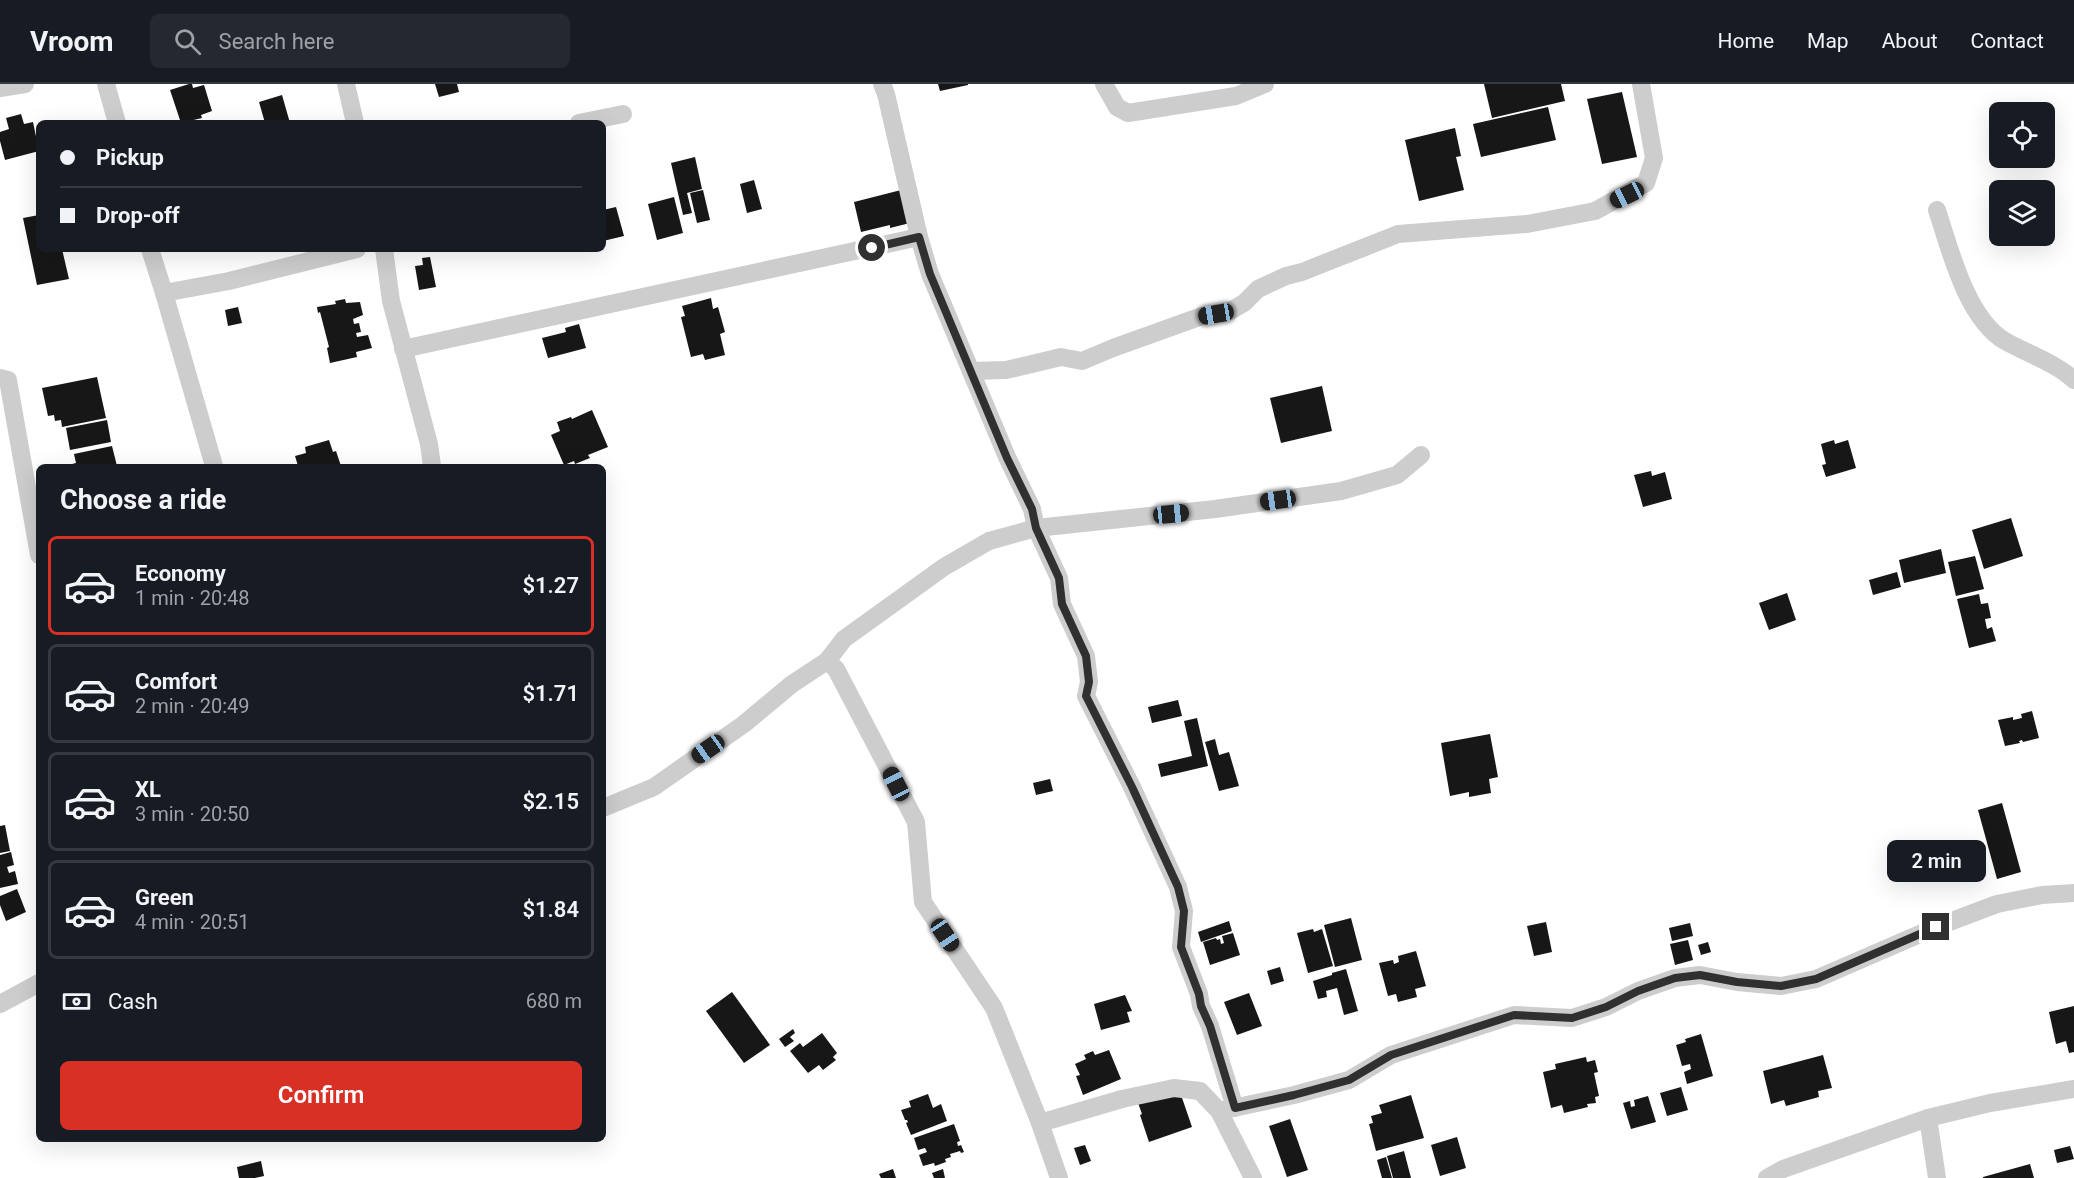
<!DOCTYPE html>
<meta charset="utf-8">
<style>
:root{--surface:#171b24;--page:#242831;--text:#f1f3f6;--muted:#9ea1a6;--line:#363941;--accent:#d93025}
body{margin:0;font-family:Roboto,sans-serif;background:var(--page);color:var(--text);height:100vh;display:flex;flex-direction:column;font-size:22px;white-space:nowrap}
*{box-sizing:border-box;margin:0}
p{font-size:20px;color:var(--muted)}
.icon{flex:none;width:33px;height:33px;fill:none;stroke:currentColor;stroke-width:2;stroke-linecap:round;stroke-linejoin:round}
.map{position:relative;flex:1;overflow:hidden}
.panel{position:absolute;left:36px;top:380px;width:570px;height:678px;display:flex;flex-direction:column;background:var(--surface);border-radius:9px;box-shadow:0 6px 24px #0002}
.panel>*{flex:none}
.hud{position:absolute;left:36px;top:36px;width:570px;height:132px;border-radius:9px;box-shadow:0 6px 24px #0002;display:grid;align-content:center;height:132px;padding:0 24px;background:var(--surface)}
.controls{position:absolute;left:1989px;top:18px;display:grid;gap:12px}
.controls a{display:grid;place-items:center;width:66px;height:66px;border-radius:9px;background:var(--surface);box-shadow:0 6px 24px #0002;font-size:30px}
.end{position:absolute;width:27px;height:27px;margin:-14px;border:8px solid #303030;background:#fff;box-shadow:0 0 0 3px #fff}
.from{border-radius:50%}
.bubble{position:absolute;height:42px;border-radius:9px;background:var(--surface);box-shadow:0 6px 24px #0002;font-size:20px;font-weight:600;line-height:42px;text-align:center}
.car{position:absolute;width:18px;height:36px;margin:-18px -9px;border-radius:8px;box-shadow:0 0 4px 2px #0007;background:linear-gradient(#222 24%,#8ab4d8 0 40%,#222 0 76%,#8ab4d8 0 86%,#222 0)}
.hud b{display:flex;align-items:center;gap:21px;height:57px;font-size:22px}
.hud b+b{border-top:2px solid var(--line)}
.hud i{width:15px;height:15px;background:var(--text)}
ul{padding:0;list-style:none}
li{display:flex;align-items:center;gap:18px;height:99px;margin:0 12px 9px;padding:0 12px;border:3px solid var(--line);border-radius:9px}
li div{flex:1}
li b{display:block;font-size:22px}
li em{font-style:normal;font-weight:600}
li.current{border-color:var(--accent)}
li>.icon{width:54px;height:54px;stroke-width:1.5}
h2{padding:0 24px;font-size:27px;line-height:72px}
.pay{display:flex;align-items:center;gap:15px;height:66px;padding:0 24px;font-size:22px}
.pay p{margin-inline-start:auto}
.cta{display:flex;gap:12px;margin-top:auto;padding:12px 24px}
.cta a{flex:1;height:69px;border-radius:9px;background:var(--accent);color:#fff;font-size:24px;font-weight:600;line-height:69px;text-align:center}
header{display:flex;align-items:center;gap:36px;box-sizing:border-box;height:84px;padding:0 30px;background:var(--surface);border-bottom:2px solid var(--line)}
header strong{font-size:28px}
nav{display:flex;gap:33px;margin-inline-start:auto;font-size:21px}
.search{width:420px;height:54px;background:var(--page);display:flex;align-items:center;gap:15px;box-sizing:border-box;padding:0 21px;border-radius:9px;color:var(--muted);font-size:22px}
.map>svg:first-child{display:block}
</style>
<header>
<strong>Vroom</strong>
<div class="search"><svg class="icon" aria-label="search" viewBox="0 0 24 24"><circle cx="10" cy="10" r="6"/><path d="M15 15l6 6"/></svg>Search here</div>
<nav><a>Home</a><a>Map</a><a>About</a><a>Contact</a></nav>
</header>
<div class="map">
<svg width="2074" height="1094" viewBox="0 0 2074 1094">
<rect width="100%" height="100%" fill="#fff"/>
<g fill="#171717">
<path d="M189,0H192L193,4L204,1L212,27L201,31L202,34L181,39L170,6Z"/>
<path d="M435,0H457L459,8L439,13Z"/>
<path d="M938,0H968V1L940,7Z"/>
<path d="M1484,0H1561L1565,17L1492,34Z"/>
<path d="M1622,8L1637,73L1602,80L1587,15Z"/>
<path d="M282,11L290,39H265L259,18Z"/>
<path d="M1548,23L1556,56L1481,73L1473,40Z"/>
<path d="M21,30L24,40L33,38L39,67L5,76L0,57V48L9,45L6,34Z"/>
<path d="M1455,44L1461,72L1456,73L1464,106L1419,117L1405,56Z"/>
<path d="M695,73L702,105L687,109L692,129L683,131L671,79Z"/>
<path d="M754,96L762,125L747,129L740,100Z"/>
<path d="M905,105L914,138L890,144V141L861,148L854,118Z"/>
<path d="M703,106L710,136L697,139L690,109Z"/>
<path d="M674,113L683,149L657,156L648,120Z"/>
<path d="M616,123L624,152L603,157V126Z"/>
<path d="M39,131V165H62L69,195L37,201L23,134Z"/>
<path d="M430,173L436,203L419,206L415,182L423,181L422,174Z"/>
<path d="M711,214L713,225L718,223L725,248L720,250L725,271L705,276L703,270L691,273L681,233L685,232L682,222Z"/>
<path d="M345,215L346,219L360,218L363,231L353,235L354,240L359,239L361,248L356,249L357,253L368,251L372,264L356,268L357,273L330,279L327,264L329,263L320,228L318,229L317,223L336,220L335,217Z"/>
<path d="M238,223L242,239L228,242L225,226Z"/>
<path d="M579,240L586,264L548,274L542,254L566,248L565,244Z"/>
<path d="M97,293L106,334L62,343L61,336L55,337L54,331L48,332L42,304Z"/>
<path d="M1322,302L1332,347L1281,359L1270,314Z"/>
<path d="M592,326L608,363L588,371L590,374L575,380L574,377L564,381L551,351L560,347L557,338L571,333L572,335Z"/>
<path d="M107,336L111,358L70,366L66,344Z"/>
<path d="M329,356L333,368L336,367L341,382H298L295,372L306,369L305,363Z"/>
<path d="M1834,356L1835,360L1848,356L1856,384L1826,393L1822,381L1826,380L1821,360Z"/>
<path d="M112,362L117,382H64L76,379L74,370Z"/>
<path d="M1651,387L1652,392L1665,388L1672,415L1643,423L1634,391Z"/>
<path d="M2011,434L2023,472L1984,485L1972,446Z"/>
<path d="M1941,465L1946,489L1904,499L1899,476Z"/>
<path d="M1975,472L1984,505L1956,512L1948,478Z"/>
<path d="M1897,488L1901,503L1873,511L1869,496Z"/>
<path d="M1787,509L1796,536L1769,546L1759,519Z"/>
<path d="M1979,510L1981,520L1988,519L1991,534L1985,535L1987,545L1992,543L1996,557L1969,564L1957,515Z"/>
<path d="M1178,616L1182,632L1152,639L1148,623Z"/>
<path d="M2032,627L2039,654L2023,658L2022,656L2019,657L2020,659L2005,662L1998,636L2013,633V636L2022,634L2021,630Z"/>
<path d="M1197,634L1208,682L1161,693L1158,680L1192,672L1184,637Z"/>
<path d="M1490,650L1498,693L1489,695L1491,709L1469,713V708L1450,712L1441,659Z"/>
<path d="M1215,655L1219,671L1229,668L1239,702L1219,707L1205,658Z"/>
<path d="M1050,695L1053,707L1036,711L1033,699Z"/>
<path d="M2002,719L2021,788L1997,795L1978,726Z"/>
<path d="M5,741L10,767L0,769V742Z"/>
<path d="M11,768L14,781L7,783L9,789L15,787L18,800L0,804V771Z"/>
<path d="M17,805L26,828L6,837L0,821V812Z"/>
<path d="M1351,834L1362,876L1335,883L1324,841Z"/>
<path d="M1229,837L1232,847L1201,858L1198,848Z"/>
<path d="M1546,838L1552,868L1534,872L1527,842Z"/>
<path d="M1690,839L1693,852L1672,857L1669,844Z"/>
<path d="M1313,845L1314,848L1322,845L1333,882L1308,889L1297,849Z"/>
<path d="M1233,849L1240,871L1210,881L1203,858L1216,854L1217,856L1220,855L1221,860L1224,859L1222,852Z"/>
<path d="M1688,856L1693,876L1675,881L1670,860Z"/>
<path d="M1708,858L1711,868L1701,871L1698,861Z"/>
<path d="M1416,867L1426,902L1415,905L1417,913L1398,918L1396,910L1388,912L1379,879L1393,876L1394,880L1399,878L1398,872Z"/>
<path d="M1280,883L1284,897L1271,901L1267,887Z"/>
<path d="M1346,885L1358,927L1344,931L1337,904L1326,907L1327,913L1318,915L1313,897L1332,891V889Z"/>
<path d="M732,908L770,961L744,979L706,927Z"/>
<path d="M1249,909L1262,942L1237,951L1224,918Z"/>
<path d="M1125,911L1132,927L1127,928L1130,938L1101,946L1094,920Z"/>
<path d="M2074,922V968L2069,969L2066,957L2056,960L2049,928Z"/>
<path d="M793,945L795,949L790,953L794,957L785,963L779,955Z"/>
<path d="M822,949L837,969L833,973L836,976L823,986L819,981L808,989L790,967L800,959L803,963Z"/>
<path d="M1701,950L1713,992L1687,1000L1684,988L1691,985L1690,980L1682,982L1676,961L1686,958L1685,955Z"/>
<path d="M1109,966L1121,995L1083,1011L1076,992L1080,991L1075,980L1086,975L1084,971L1093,967L1095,971Z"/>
<path d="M1823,971L1832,1004L1818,1007L1819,1013L1786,1022L1784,1016L1771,1020L1763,987Z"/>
<path d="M1586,973L1587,978L1595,976L1598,988L1594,989L1599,1012L1595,1013L1596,1019L1587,1020L1588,1023L1564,1029L1562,1021L1551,1024L1543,988L1556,985L1555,980Z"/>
<path d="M1681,1003L1688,1026L1667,1032L1660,1009Z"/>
<path d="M1179,1005L1192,1043L1149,1058L1140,1031L1142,1030L1138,1019Z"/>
<path d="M928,1010L933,1024L941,1020L947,1037L911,1051L906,1039L908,1038L907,1036H905L901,1026L911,1023L909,1017Z"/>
<path d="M1411,1011L1424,1054L1376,1067L1369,1040L1373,1039L1371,1032L1382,1029L1379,1021Z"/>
<path d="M1648,1012L1656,1038L1631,1045L1623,1019L1630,1017L1631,1023L1635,1022L1634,1016Z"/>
<path d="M1290,1035L1308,1086L1287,1093L1269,1042Z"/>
<path d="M954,1040L960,1057L957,1058L958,1062L961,1061L964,1068L961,1069L960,1067L950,1070L951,1073L945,1075L946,1078L935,1082L934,1079L923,1082L919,1071L927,1068L925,1064L918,1066L914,1054Z"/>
<path d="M1457,1053L1466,1084L1440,1092L1431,1061Z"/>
<path d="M1085,1061L1091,1077L1080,1081L1074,1064Z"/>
<path d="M2070,1062L2074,1075L2057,1079L2054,1066Z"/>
<path d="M1404,1067L1411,1094H1393L1387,1072Z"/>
<path d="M1386,1073L1392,1094H1382L1377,1076Z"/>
<path d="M261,1077L264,1092L255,1094H239L237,1083Z"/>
<path d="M2030,1080L2034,1094H1983V1093Z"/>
<path d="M893,1085L896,1094H881L879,1090Z"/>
<path d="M943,1085L945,1094H934L932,1089Z"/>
</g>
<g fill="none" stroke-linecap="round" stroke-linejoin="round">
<g stroke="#cdcdcd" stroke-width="18">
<path d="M106,0L117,39"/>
<path d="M346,0L355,39"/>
<path d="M882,0L886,10L919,153L930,190L1007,373L1032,425L1036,444L1059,494L1062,520L1086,572L1089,598L1086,612L1132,703L1178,803L1184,827L1181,863L1199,910L1201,922L1210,942L1235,1024"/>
<path d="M1104,0L1117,23L1128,29L1236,12L1265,0"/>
<path d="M0,4L25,0"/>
<path d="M579,39L623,30"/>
<path d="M1937,126C1950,166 1967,235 2005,257C2028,270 2054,278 2074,296"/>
<path d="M150,165L164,209L229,197L357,165"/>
<path d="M384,165L391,217L429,360L432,382"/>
<path d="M164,209L214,382"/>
<path d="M403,265L919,153"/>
<path d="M971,287L1006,286L1061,273L1082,277L1113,264L1202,232L1230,227L1244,219L1258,205L1286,192L1302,188L1398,150L1527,140L1595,127L1646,99L1654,74L1641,0"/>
<path d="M0,294L8,296L39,471"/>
<path d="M827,577L836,585L916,738L923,818L994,924L1040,1039L1059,1094"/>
<path d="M603,724L654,703L744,640L792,600L827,577L844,555L944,483L989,457L1036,444L1215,425L1341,407L1397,391L1421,371"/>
<path d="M0,920L39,899"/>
<path d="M1219,1027L1294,1011L1349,996L1391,971L1514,931L1572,934L1606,923L1638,907L1675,894L1700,891L1737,898L1781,902L1816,895L1936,843L1997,820L2042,811L2074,809"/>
<path d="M1928,1034L1937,1094"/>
<path d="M1040,1039L1122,1015L1174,1004L1200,1007L1219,1027L1253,1094"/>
<path d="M1767,1094L1783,1085L1928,1034L1990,1019L2074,1005"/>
</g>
</g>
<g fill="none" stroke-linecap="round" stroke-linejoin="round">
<path stroke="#303030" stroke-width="8" d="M872,164L919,153L930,190L1007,374L1032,425L1036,444L1059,494L1062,520L1086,572L1089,598L1086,612L1132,703L1178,803L1184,827L1181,863L1199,910L1201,922L1210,942L1235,1024L1294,1011L1349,996L1391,971L1514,931L1572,934L1606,923L1638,907L1675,894L1700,891L1737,898L1781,902L1816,895L1936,843"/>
</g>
</svg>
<div class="controls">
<a><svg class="icon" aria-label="locate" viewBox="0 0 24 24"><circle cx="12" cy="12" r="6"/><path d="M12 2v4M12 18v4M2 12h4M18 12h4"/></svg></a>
<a><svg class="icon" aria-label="layers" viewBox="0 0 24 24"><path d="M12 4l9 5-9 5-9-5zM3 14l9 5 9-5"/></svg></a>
</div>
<i class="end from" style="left:872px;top:164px"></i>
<i class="end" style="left:1936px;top:843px"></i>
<div class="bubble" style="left:1887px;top:756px;width:99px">2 min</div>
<i class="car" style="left:1627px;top:111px;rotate:244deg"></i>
<i class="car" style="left:1216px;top:230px;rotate:260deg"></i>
<i class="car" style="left:1278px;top:416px;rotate:262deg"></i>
<i class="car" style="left:1171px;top:430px;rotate:84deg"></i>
<i class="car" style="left:708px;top:665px;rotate:235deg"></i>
<i class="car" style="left:896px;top:700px;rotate:333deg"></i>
<i class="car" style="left:945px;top:851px;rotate:146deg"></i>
<div class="hud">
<b><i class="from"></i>Pickup</b>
<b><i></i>Drop-off</b>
</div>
<section class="panel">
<h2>Choose a ride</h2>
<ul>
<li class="current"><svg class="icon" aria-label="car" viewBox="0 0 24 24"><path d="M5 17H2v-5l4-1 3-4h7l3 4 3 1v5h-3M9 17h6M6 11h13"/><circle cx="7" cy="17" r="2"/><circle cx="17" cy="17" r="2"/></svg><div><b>Economy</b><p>1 min · 20:48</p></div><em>$1.27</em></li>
<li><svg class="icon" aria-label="car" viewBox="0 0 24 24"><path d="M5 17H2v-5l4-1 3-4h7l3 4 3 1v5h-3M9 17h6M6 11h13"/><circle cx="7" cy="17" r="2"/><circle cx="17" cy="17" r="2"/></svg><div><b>Comfort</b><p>2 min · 20:49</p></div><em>$1.71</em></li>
<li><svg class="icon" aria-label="car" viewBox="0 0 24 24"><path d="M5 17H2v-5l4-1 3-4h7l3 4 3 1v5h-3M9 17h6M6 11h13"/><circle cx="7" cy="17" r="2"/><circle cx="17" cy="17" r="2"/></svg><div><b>XL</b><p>3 min · 20:50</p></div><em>$2.15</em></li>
<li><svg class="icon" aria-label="car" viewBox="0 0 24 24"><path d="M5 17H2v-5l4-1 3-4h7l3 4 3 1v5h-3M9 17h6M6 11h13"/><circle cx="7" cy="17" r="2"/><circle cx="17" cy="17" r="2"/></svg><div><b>Green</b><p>4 min · 20:51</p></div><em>$1.84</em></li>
</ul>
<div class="pay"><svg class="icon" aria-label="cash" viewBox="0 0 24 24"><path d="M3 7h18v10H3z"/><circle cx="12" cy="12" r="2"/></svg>Cash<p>680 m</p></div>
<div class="cta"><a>Confirm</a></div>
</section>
</div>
